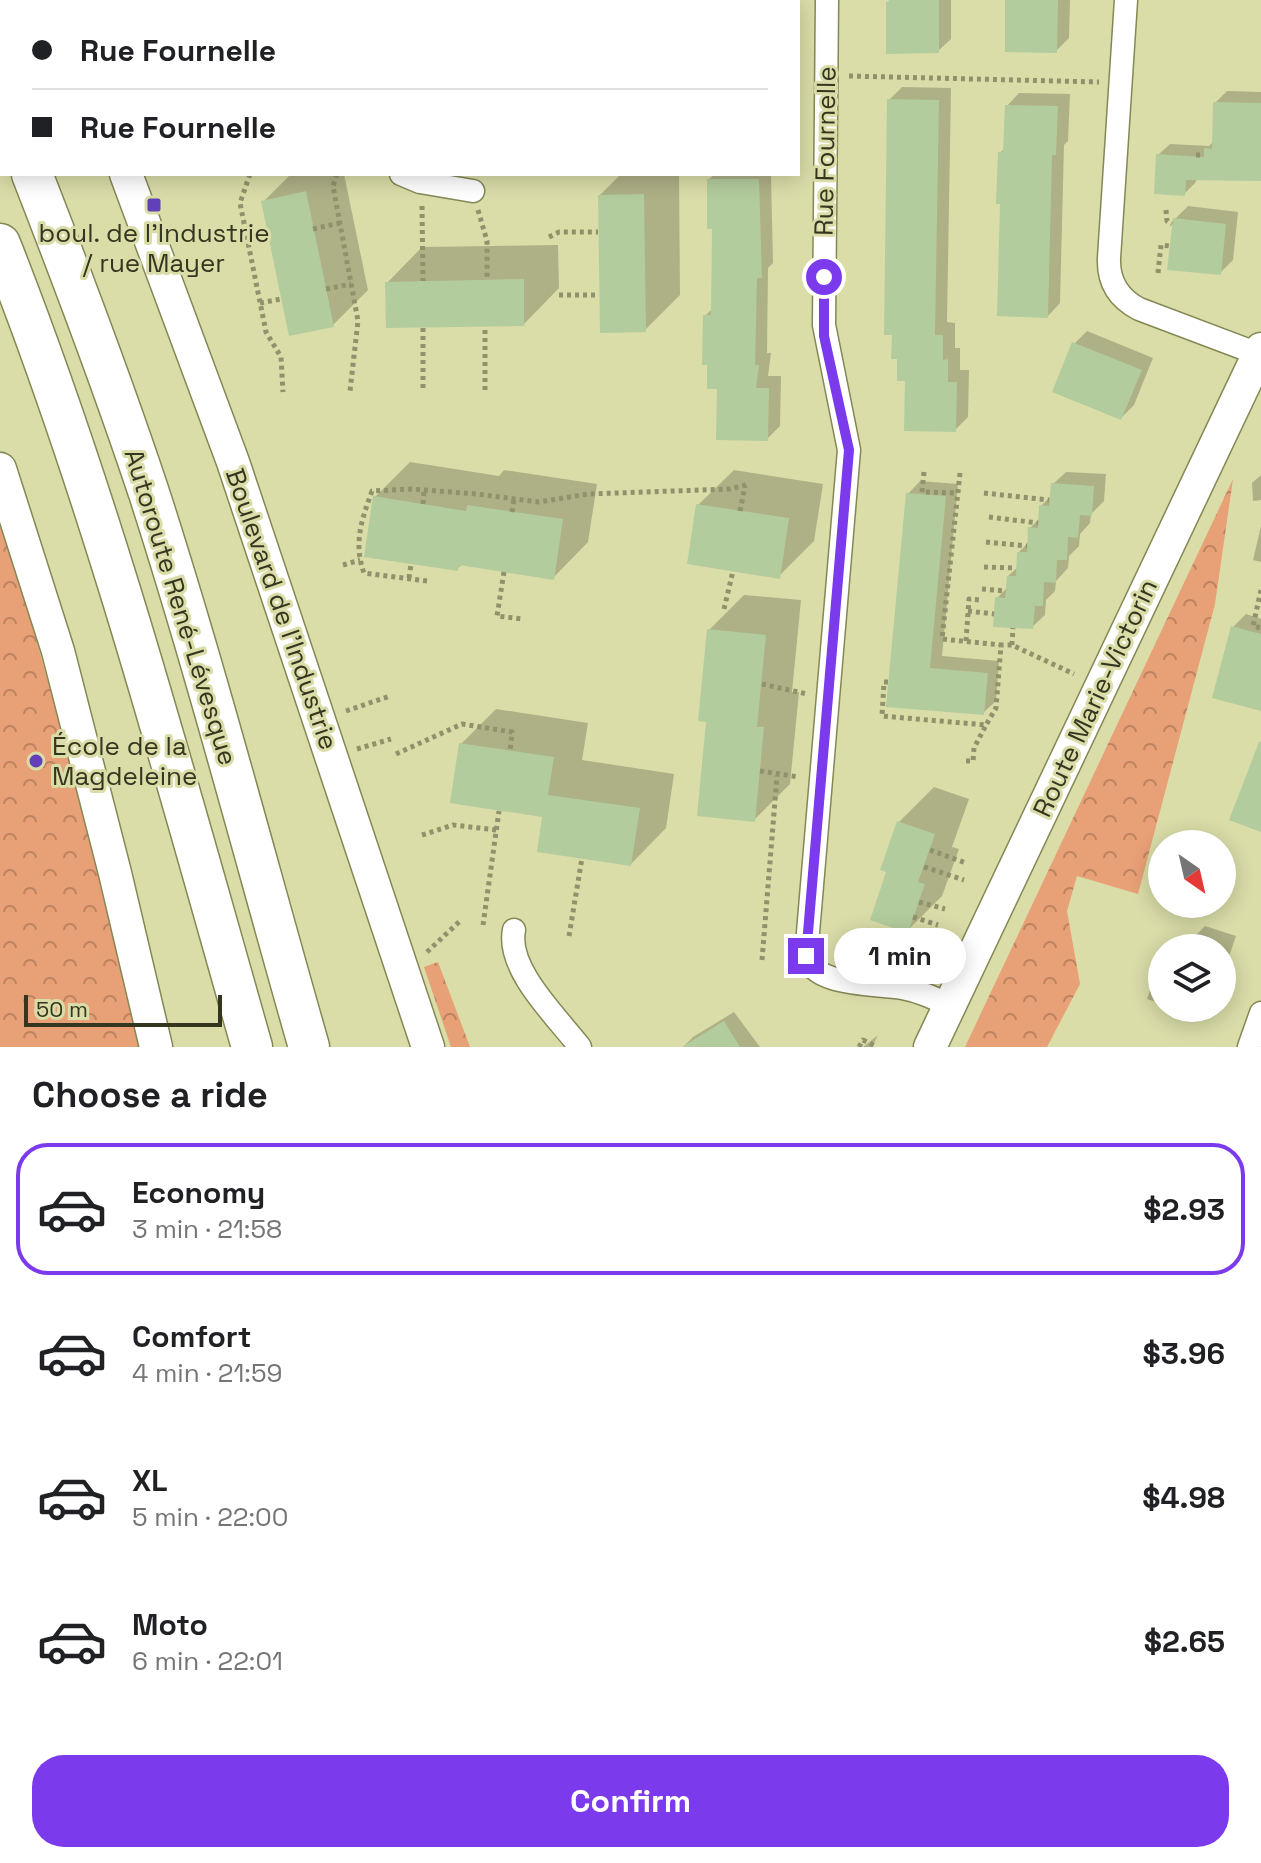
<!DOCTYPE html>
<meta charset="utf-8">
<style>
:root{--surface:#fff;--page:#f2f2f2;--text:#202124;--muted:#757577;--line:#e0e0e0;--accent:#7c3aed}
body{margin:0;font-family:"Space Grotesk",sans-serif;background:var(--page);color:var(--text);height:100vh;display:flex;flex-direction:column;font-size:30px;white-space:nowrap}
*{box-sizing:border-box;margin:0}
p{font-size:26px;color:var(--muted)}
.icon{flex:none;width:44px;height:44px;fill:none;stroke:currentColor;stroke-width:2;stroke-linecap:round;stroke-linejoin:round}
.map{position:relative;height:1047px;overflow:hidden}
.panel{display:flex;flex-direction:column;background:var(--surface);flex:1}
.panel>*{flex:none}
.top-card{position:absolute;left:0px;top:0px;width:800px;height:176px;box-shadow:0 4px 20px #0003;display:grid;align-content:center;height:176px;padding:0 32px;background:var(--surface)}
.needle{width:52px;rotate:146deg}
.tools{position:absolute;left:1148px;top:830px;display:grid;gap:16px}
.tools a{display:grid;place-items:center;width:88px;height:88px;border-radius:50%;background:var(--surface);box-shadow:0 4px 20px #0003;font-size:40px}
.scale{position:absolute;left:24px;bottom:20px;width:198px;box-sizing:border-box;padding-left:8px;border:4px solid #353620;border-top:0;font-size:22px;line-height:28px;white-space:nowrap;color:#353620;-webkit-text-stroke:6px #dadda8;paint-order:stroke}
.end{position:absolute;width:36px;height:36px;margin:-18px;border:10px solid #7c3aed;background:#fff;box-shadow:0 0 0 4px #fff}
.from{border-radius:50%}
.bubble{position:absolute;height:56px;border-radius:28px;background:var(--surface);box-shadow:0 4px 20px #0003;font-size:26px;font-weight:800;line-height:56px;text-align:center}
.top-card b{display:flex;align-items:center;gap:28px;height:76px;font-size:30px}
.top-card b+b{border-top:2px solid var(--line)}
.top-card i{width:20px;height:20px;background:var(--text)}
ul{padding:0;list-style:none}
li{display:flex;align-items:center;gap:24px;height:132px;margin:0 16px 12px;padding:0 16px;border:4px solid transparent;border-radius:32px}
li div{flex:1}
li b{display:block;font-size:30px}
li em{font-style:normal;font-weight:800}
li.on{border-color:var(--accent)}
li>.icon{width:72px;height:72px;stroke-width:1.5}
h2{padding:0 32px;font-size:36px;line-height:96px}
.action{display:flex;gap:16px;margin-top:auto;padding:16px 32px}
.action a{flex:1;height:92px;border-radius:32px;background:var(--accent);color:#fff;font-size:32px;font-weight:800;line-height:92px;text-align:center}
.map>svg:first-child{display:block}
</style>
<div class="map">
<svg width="1261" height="1047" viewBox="0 0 1261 1047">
<defs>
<pattern id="forest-crowns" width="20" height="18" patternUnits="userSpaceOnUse" patternTransform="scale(2)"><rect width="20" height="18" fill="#e8a076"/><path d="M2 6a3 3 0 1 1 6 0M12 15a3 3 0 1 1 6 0" fill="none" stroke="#bd8360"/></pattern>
</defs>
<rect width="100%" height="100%" fill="#dadda8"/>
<g fill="url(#forest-crowns)">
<path d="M1233,479L1215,604L1138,894L1077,876L1067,911L1080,984L1047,1047H965Z"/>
<path d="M0,512L85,812L140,1047H0Z"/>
<path d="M438,962L470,1047H451L424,967Z"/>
</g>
<g fill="#0003">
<path d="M221,0H358V2H219Z"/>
<rect x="376" y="0" width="80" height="2"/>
<rect x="513" y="0" width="79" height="2"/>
<path d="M890,0H951V39L938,51L888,2Z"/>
<path d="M1009,0H1070L1069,38L1056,51Z"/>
<path d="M902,87L951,88L947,322L955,323V348H960V370H969L968,417L955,430L907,379L889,100Z"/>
<path d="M1227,91L1261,92V178H1196V182L1184,194L1158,155L1170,144L1209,146L1214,141L1215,103Z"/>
<path d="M1019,93L1070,94L1068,141L1064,145L1060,303L1048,316L1002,202L1000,153L1005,148L1007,106Z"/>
<path d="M291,174H344L368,290L333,325L264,201Z"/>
<path d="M621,174H679L680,295L645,330L600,195Z"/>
<path d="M715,174H771L773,263L768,268L767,353H771L768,376H781L780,426L767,439L720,387L705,316L713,308L714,227L709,179Z"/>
<path d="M1188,206L1238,212L1233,260L1220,273L1175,219Z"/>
<path d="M558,245L559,288L524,324L387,283L422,247Z"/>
<path d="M1087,331L1153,358L1134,405L1121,418L1074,344Z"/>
<path d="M410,462L499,476L504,470L597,484L588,542L553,578L462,564L457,569L375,497Z"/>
<path d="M734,470L823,484L814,541L779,576L698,505Z"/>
<path d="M1066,472L1106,474L1104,501L1091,514L1090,523L1080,534L1079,546L1069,556L1068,568L1056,581L1055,591L1046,600L1045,615L1032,627L997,598L1008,587V576L1018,567L1019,552L1029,542L1030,528L1040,518L1041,506L1052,495L1053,484Z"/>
<path d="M1261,475V500L1253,501L1252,483Z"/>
<path d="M920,481L958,484L942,656L999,661L996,701L983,713L888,705L908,494Z"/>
<path d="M1261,526V562L1253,560Z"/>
<path d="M744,595L801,600L792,692H799L790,784L755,819L708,720L709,630Z"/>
<path d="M1246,614L1261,619V709L1233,627Z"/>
<path d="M496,709L588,723L582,760L674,774L666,828L631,864L544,815L461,744Z"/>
<path d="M934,787L969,799L952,847L959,849L942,896L907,931L889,870L899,822Z"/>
<path d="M1205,926L1236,936L1222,977V948H1189L1192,939Z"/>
<path d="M1162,964V1004L1147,999L1158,968Z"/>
<path d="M1174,1008H1209L1200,1017Z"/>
<path d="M734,1012L760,1047H683L693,1037Z"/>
<path d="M878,1035L872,1047H863Z"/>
</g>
<g fill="#b3cc9d">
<path d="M891,0H939V53L886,54V2Z"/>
<path d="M1005,0H1058L1057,53L1005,52Z"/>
<path d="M887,99L939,100L935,335H943V360L948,359V382H957L956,432L904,431L905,381H897V359H891L892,335H884Z"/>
<path d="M1213,102L1261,103V181L1186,180L1185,196L1154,194L1156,154L1204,157V148L1212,149Z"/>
<path d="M1005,105L1058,106L1056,155H1052L1048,318L997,316L1000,204H996L998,152H1003Z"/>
<path d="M707,179H759L762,278H757L755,365H759L756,388H769L768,441L716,440L717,389H707V365H702L703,315H711L712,229H707Z"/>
<path d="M306,191L334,327L289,336L261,201Z"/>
<path d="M644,194L646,332L600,333L598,195Z"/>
<path d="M1173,218L1226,224L1221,275L1167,270Z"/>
<path d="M524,279V326L386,328L385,282Z"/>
<path d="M1072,342L1142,370L1121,420L1052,392Z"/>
<path d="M1051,483L1094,486L1092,516L1080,515L1078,538L1068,537L1067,560H1057L1056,583L1044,582L1043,606H1035L1033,629L993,627L995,597L1005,598L1007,576H1016L1017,552H1027L1028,527L1038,528L1039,505L1049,506Z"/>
<path d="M906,493L946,496L930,668L988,673L984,715L886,707Z"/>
<path d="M373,496L466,511L467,505L563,519L554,580L459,565L458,571L364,557Z"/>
<path d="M696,504L789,518L780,579L687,564Z"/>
<path d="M1231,626L1261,634V711L1212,698Z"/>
<path d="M707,629L766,635L757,727H764L755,822L697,816L706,722L698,721Z"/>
<path d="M1259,742H1261V832L1229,820Z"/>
<path d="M459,743L554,757L548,795L640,808L631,866L537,852L542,817L450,803Z"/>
<path d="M897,821L935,834L918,882L925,884L908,933L870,920L886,872L880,870Z"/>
<path d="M724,1021L740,1047H682Z"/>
</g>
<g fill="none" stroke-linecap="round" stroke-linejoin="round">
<defs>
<g id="street">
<path d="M827,0L824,325L849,450L806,956C815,987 875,983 902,988C919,991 934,998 949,1005"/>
<path d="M1126,0L1109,258C1108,281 1118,298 1139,309L1261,355"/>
<path d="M401,174L420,182L473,191"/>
<path d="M514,930C506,969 557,1017 580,1047"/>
<path d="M1249,1047L1261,1013"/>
</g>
<g id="secondary">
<path d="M48,0L49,2"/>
<path d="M126,174L233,462L428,1047"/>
<path d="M0,469L58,651L115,873L156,1047"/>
<path d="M930,1047L1261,349"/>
</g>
<g id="highway">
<path d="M0,99L2,103"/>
<path d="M32,174C73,279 113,385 149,493C208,676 256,862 309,1047"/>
<path d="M0,244C103,505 175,777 252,1047"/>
</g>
</defs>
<use href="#street" stroke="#858755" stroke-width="25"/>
<use href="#secondary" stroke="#858755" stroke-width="35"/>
<use href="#highway" stroke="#858755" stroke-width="43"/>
<g stroke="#90926b" stroke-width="5" stroke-dasharray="4 4" stroke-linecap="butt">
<path d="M232,1L282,2"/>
<path d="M849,76L1099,82"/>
<path d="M1196,155H1204"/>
<path d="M250,174L240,203L266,332L281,357L283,392"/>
<path d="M337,174L333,186L358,321L350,391"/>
<path d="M422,206L423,281"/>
<path d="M478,210L487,241V280"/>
<path d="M1166,210L1167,221L1172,224"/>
<path d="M313,229L340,223"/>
<path d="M549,237L559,232H598"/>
<path d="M247,240L269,236"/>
<path d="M1158,273L1161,245L1170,246"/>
<path d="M326,289L351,284"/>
<path d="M559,295H599"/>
<path d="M260,303L281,299"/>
<path d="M423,328V390"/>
<path d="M485,390V327"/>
<path d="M924,472L922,492L957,493"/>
<path d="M960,473L942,639L1001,645"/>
<path d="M984,493L1049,500"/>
<path d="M423,504L424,490"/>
<path d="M740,511L745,486"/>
<path d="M512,512L514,499"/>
<path d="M989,517L1038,523"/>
<path d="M986,542L1027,546"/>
<path d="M343,565L360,560"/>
<path d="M984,567L1016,568"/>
<path d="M504,572L497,616L522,619"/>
<path d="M409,578L411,564"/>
<path d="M427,581L364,573C353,543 362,519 372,491L411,489L477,494L539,502L588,494L730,489L750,484"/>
<path d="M982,589L1006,591"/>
<path d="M1261,590L1253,626L1261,628"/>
<path d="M724,609L733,571"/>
<path d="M968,611L994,614"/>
<path d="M966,641L969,599L980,600"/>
<path d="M1012,645L1013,628"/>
<path d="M888,682H884L882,716L986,725L996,708L1001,645H1012L1074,674"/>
<path d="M762,684L807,694"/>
<path d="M346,711L390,696"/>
<path d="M357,749L391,739"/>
<path d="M396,754L462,724L512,732L510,751"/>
<path d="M966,761H973L974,748L986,725"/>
<path d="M760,771L799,777"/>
<path d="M422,835L453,825L497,830"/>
<path d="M930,850L966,863"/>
<path d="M924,867L964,880"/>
<path d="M919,902L945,909"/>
<path d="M913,917L938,925"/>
<path d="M483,925L499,811"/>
<path d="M569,936L582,858"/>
<path d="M427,952L461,920"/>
<path d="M762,960L777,776"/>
<path d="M1222,985L1229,970"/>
<path d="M859,1047L863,1040L877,1047"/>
</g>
<use href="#street" stroke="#fff" stroke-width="22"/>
<use href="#secondary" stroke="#fff" stroke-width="32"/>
<use href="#highway" stroke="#fff" stroke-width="40"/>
</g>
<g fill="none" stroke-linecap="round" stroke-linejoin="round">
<path stroke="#7c3aed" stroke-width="10" d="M806,956L849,450L824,336V277"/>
</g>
<g fill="#6140b8" stroke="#dadda8" stroke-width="3">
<rect x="146" y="197" width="16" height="16" rx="4"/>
<circle cx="36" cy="761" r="8"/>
</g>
<g text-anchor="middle" stroke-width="6" stroke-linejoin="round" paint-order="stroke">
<g font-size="26" fill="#353620" stroke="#dadda8">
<text transform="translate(825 151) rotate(-89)" y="9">Rue Fournelle</text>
<text transform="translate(181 607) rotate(73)" y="9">Autoroute René-Lévesque</text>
<text transform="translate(282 609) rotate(71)" y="9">Boulevard de l'Industrie</text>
<text transform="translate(1095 698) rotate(-65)" y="9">Route Marie-Victorin</text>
</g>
<g font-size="26" fill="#353620" stroke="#dadda8">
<text x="154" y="242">boul. de l'Industrie<tspan x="154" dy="30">/ rue Mayer</tspan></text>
<text x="52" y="755" text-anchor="start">École de la<tspan x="52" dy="30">Magdeleine</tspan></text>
</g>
</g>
</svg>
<div class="tools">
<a><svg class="needle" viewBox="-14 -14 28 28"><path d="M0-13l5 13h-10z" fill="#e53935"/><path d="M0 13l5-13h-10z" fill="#757577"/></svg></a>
<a><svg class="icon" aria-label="layers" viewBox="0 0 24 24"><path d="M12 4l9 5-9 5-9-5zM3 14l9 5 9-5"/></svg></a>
</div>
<div class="scale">50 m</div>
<i class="end from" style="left:824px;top:277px"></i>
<i class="end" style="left:806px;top:956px"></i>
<div class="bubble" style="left:834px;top:928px;width:132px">1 min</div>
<div class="top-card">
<b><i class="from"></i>Rue Fournelle</b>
<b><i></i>Rue Fournelle</b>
</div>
</div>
<section class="panel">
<h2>Choose a ride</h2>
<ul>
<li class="on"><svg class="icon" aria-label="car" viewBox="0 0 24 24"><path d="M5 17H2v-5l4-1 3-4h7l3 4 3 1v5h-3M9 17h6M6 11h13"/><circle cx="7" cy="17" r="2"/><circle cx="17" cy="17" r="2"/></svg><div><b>Economy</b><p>3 min · 21:58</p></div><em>$2.93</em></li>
<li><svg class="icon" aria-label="car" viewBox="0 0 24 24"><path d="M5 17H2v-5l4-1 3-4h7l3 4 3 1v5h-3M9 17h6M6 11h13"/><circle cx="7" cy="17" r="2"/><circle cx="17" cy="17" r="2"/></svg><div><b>Comfort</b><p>4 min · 21:59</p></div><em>$3.96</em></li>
<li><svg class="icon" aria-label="car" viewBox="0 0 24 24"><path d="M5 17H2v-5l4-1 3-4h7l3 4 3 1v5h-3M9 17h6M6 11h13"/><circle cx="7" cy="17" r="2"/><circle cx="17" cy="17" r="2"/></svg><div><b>XL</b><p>5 min · 22:00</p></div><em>$4.98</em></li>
<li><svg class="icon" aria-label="car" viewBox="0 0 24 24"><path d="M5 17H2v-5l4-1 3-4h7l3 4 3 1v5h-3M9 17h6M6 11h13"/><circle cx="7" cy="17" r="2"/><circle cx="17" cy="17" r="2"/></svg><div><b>Moto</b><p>6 min · 22:01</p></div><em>$2.65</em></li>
</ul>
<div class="action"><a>Confirm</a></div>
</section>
